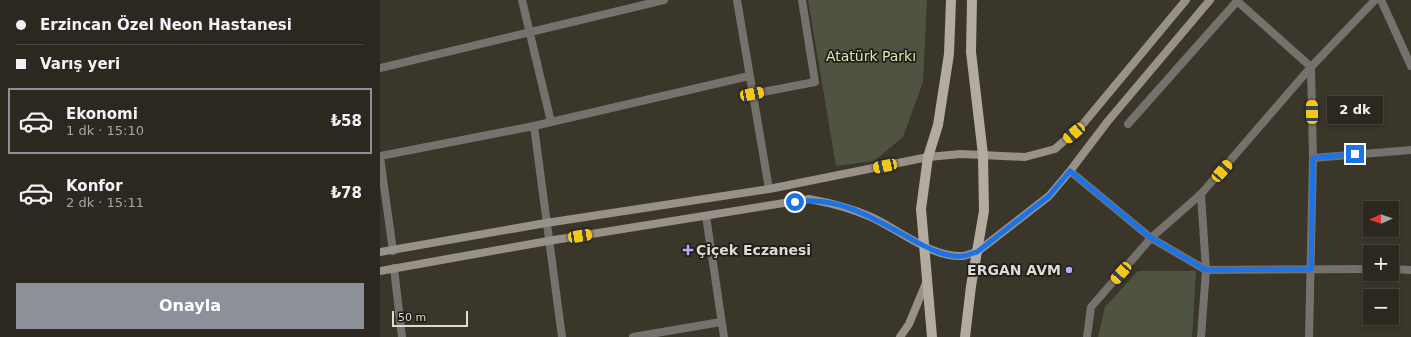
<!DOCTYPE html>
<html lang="tr">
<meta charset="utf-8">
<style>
:root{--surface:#2c2820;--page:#343029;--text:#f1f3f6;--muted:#a6a6a5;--line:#48443e;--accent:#8c9099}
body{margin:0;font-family:"DejaVu Sans",sans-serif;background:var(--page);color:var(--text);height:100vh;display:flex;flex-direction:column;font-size:15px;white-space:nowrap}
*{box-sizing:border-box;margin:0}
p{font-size:13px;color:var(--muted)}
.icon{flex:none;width:22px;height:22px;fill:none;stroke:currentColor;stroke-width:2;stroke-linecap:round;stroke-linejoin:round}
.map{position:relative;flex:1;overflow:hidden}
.side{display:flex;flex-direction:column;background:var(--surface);width:380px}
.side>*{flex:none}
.hud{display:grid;align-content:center;height:88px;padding:0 16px;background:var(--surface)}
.needle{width:26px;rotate:268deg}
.controls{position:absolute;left:983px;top:201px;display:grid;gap:8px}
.controls a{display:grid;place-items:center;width:36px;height:36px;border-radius:0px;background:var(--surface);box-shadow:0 2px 6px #0003,0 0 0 1px var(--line);font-size:20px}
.scale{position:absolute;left:12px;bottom:10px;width:76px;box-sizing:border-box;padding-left:4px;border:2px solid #dedbd4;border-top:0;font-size:11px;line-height:14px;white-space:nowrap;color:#dedbd4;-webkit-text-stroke:3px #1f1d18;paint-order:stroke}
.end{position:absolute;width:18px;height:18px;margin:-9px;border:5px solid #1a73e8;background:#fff;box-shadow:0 0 0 2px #fff}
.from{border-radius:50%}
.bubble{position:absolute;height:28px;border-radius:0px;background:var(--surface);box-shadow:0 2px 6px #0003,0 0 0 1px var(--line);font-size:13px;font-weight:700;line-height:28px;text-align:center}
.car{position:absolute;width:12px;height:24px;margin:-12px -6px;border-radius:5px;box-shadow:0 0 3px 1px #0007;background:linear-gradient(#f5c518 24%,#345 0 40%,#f5c518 0 76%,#345 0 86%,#f5c518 0)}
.hud b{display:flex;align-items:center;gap:14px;height:38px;font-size:15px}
.hud b+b{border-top:1px solid var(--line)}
.hud i{width:10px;height:10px;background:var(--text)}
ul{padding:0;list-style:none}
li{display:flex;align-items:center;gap:12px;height:66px;margin:0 8px 6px;padding:0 8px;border:2px solid transparent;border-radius:0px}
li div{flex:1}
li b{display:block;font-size:15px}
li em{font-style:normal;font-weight:700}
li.selected{border-color:var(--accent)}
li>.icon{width:36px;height:36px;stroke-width:1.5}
.button{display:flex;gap:8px;margin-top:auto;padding:8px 16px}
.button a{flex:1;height:46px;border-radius:0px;background:var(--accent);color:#fff;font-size:16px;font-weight:700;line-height:46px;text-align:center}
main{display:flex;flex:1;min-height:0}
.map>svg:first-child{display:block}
</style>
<main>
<section class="side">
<div class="hud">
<b><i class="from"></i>Erzincan Özel Neon Hastanesi</b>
<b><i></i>Varış yeri</b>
</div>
<ul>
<li class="selected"><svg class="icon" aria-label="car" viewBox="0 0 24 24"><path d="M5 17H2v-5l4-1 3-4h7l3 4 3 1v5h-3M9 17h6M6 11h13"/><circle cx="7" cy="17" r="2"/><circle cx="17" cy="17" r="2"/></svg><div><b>Ekonomi</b><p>1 dk · 15:10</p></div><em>₺58</em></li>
<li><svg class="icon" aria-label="car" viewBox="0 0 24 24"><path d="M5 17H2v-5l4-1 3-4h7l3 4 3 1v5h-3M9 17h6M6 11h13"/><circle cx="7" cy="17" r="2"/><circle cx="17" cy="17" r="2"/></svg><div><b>Konfor</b><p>2 dk · 15:11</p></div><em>₺78</em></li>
</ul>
<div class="button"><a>Onayla</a></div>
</section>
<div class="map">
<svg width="1031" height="337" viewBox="0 0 1031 337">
<rect width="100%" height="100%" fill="#3a362a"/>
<g fill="#505341">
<path d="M428,0H547L543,82L523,137L494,161L456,166Z"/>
<path d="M758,271H816L812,337H718L725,307Z"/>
</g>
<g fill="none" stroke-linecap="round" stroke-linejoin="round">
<g stroke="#75716c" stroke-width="8">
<path d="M142,0L171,122"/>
<path d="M357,0L389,189"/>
<path d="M856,0L931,67L933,158L929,337"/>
<path d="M1001,0L1031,66"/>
<path d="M0,68L284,0"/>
<path d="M372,94L435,82L422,0"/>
<path d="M748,124L858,0"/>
<path d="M154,126L182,337"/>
<path d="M0,156L154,126L369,76"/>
<path d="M0,157L13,251"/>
<path d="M933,158L1031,150"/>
<path d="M690,171L771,238L826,270L990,269"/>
<path d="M326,216L344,337"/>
<path d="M14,268L22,337"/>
<path d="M1012,269L1031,270"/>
<path d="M253,337L341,322"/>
<path d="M707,337L711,307L771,238L821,194L931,67L995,0"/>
<path d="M821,337L826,270L821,194"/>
</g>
<g stroke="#989189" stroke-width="8">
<path d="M0,252L166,223L389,189L548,157L581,154L645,157L675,149L703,124L806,0"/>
<path d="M0,271L168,241L429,199C451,203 471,208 491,217C518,229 552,258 582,256C587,256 592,253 597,252L669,196L690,171L728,121L830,0"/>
<path d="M520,337L529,324L546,283"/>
</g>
<g stroke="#b3aaa0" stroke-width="10">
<path d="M552,337L541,209L548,157L558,125L569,54L571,0"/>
<path d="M585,337L591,286L604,211L603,155L591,52L592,0"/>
</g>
</g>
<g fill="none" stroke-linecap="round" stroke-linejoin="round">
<path stroke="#1a73e8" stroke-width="5" d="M415,202C457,195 495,219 531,239C546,247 565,258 582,256C587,256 592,253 597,252L669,196L690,171L771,238L826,270L931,269L933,158L975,154"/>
</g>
<g fill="#aeaefb" stroke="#1f1d18" stroke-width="1.5">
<path d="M306 244h4v4h4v4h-4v4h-4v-4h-4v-4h4z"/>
<circle cx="689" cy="270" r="4"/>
</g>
<g text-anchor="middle" stroke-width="3.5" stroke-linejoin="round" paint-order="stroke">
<g font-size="14" fill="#e0e8ae" stroke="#1f1d18">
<text x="491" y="61">Atatürk Parkı</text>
</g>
<g font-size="14" font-weight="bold" fill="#dedbd4" stroke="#1f1d18" text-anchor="start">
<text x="316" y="255">Çiçek Eczanesi</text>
<text x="681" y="275" text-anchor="end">ERGAN AVM</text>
</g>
</g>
</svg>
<div class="controls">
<a><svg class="needle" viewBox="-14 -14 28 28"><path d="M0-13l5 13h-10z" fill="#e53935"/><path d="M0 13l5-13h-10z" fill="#a6a6a5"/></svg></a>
<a>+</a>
<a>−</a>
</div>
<div class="scale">50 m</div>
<i class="end from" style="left:415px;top:202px"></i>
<i class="end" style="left:975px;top:154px"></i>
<div class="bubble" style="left:947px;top:96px;width:56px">2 dk</div>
<i class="car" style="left:372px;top:94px;rotate:79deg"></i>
<i class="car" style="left:932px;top:112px;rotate:359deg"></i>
<i class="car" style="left:694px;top:133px;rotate:229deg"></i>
<i class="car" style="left:505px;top:166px;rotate:258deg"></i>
<i class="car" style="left:842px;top:171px;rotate:41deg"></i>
<i class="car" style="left:200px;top:236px;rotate:81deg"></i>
<i class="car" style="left:741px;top:273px;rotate:221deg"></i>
</div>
</main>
